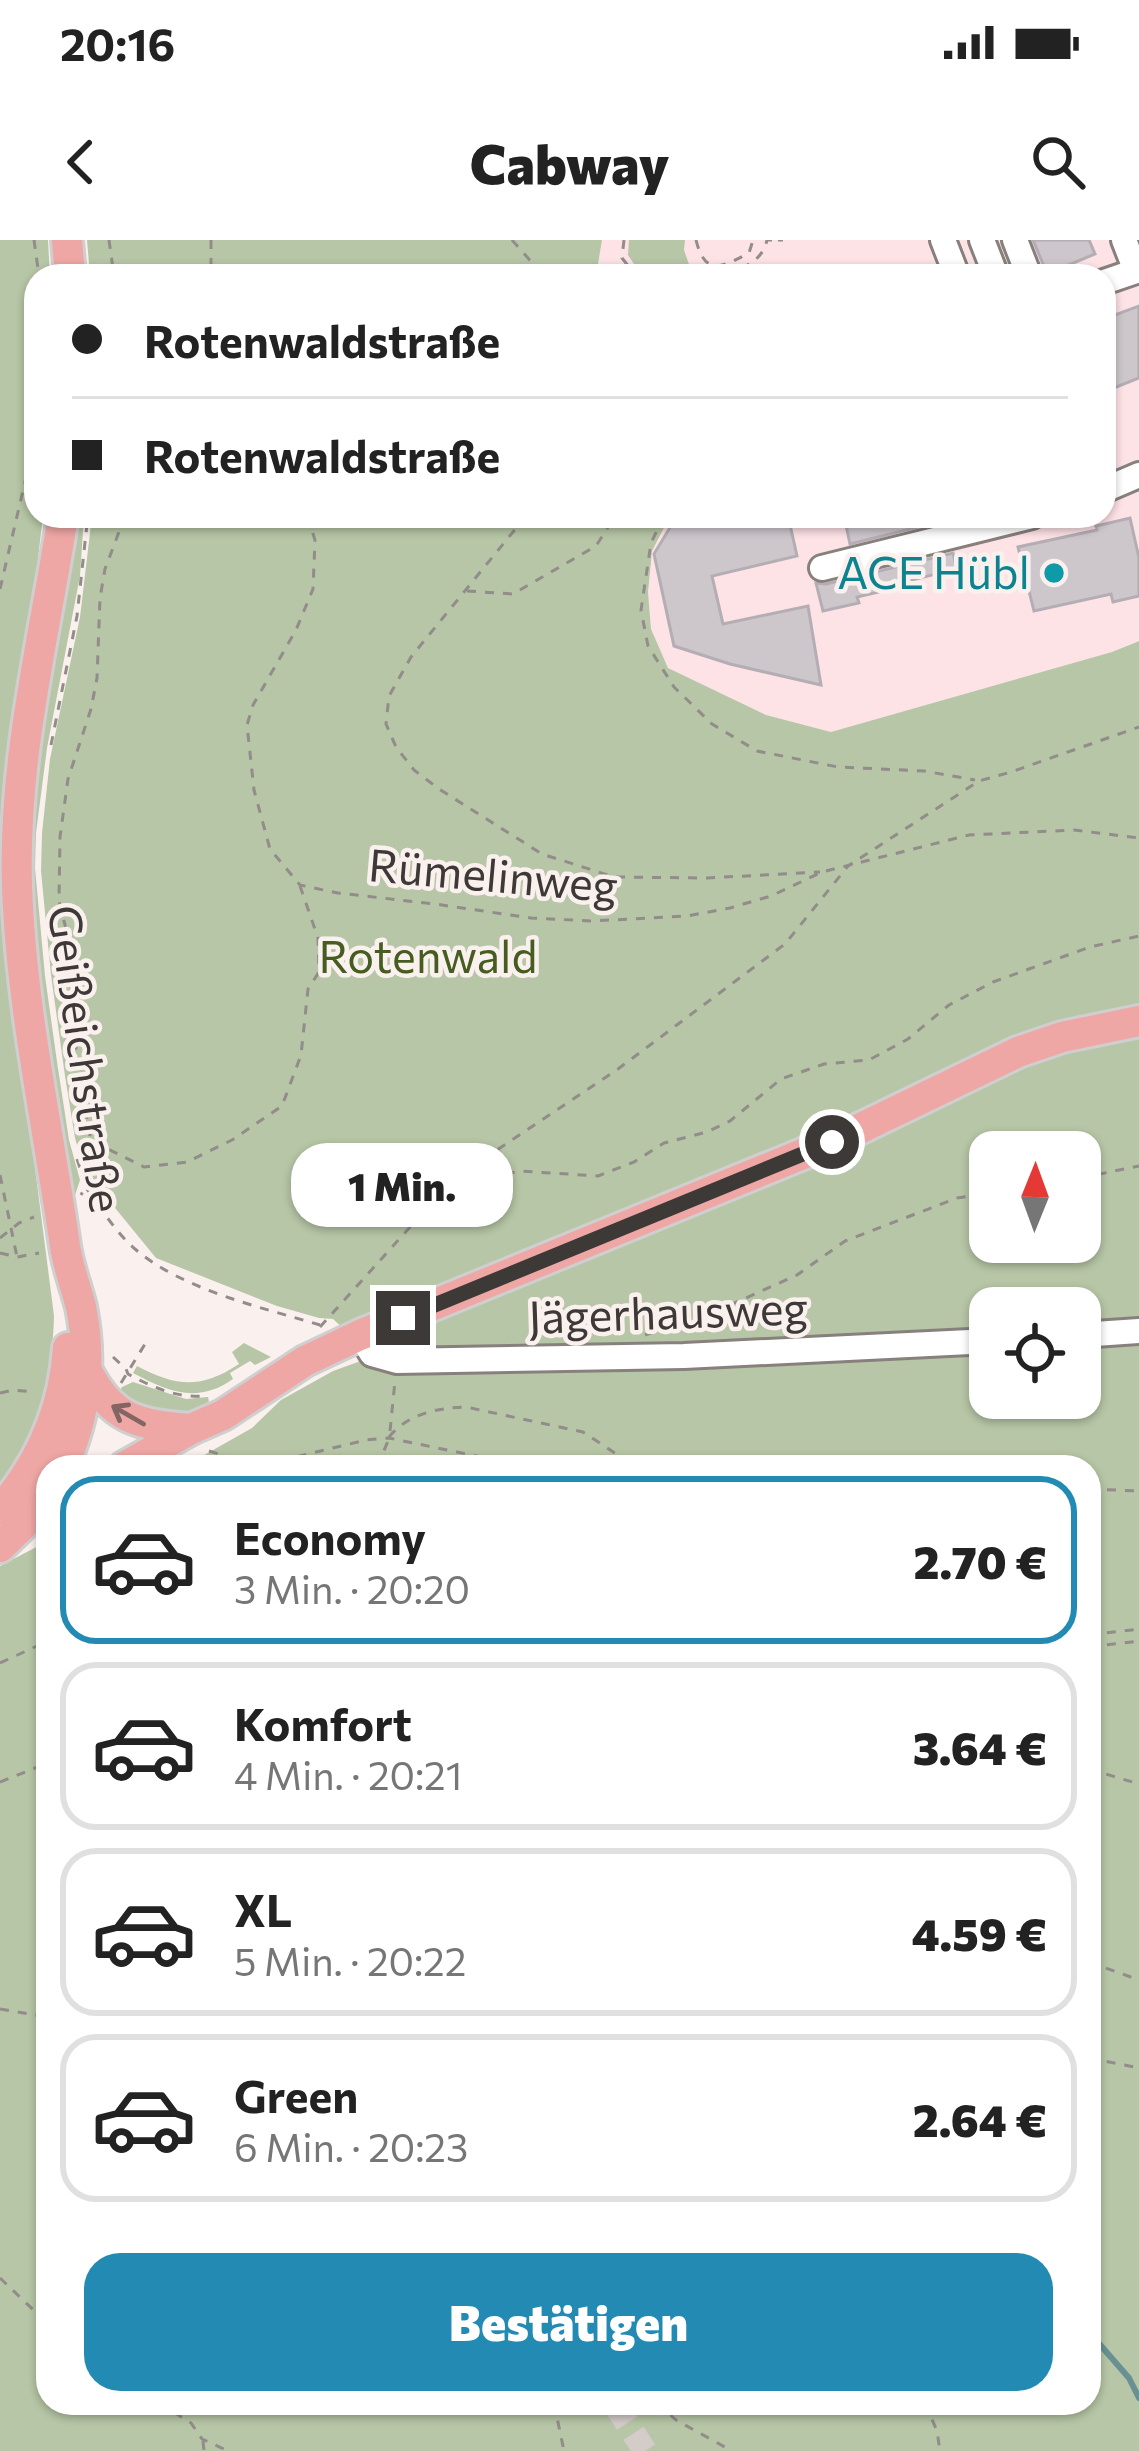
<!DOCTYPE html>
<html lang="de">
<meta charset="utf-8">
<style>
:root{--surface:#fff;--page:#f6f6f6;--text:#222;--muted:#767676;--line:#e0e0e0;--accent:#238bb3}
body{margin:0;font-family:Commissioner,sans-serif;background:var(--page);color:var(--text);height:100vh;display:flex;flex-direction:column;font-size:45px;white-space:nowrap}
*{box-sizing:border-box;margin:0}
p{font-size:39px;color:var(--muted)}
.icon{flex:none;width:66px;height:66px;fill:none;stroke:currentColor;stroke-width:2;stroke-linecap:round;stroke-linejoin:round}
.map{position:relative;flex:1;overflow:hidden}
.sheet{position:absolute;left:36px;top:1215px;width:1065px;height:960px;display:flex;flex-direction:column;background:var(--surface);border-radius:36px;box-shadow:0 3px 9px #0004}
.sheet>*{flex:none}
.hud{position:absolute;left:24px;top:24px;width:1092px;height:264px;border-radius:36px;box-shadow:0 3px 9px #0004;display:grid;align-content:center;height:264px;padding:0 48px;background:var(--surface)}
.needle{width:78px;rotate:1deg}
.tools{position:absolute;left:969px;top:891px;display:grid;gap:24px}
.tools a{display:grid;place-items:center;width:132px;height:132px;border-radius:24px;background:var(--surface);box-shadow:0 3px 9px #0004;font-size:60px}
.end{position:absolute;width:54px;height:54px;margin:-27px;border:15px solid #3c3937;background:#fff;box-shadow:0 0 0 6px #fff}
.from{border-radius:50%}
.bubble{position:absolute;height:84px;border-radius:36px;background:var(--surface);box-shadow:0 3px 9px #0004;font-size:39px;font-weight:800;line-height:84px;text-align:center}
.hud b{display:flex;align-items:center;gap:42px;height:114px;font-size:45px}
.hud b+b{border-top:3px solid var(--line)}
.hud i{width:30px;height:30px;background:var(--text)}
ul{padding:21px 0 0;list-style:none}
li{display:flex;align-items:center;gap:36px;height:168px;margin:0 24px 18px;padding:0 24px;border:6px solid var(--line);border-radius:36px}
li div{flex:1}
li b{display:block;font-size:45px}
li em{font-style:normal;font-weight:800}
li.on{border-color:var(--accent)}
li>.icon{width:108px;height:108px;stroke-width:1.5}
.cta{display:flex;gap:24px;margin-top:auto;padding:24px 48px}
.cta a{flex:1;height:138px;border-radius:36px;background:var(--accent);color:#fff;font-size:48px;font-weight:800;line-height:138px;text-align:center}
.status{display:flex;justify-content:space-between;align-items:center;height:84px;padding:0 60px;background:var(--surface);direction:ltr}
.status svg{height:33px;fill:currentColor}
header{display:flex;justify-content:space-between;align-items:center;height:156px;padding:0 48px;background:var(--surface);font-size:54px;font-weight:800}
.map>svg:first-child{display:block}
</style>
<div class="status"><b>20:16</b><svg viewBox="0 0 49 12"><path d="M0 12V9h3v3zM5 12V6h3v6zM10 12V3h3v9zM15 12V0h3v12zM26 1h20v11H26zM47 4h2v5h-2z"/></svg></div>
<header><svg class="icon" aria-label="back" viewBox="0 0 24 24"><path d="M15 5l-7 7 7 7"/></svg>Cabway<svg class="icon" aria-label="search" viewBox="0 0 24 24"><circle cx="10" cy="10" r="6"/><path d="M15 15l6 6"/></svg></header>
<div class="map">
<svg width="1139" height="2211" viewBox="0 0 1139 2211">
<rect width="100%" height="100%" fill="#faf1ee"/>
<path fill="#fde2e6" d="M602,0H1139V400L1112,412L831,492L766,475L668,428L651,389L648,352L652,311L670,276H1104V36H596Z"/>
<g fill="#b7c6a6" fill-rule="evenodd">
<path d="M0,0H48L50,36H36V276H43L33,361L13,466L5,592L4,686L54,1076C53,1129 38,1206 0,1244Z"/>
<path d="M87,0H602L596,36H90Z"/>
<path d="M629,0H685L684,10L693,36H642L628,15Z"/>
<path d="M76,276H84L80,336L47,508L36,593L35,628L45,736L57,822L69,900L80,940L73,961L53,849L31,686L32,564L51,422Z"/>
<path d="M92,276H670L652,311L648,352L651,389L668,428L766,475L831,492L1112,412L1139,401V2211H0V1326L48,1301V2163H1089V1227H183L252,1188L281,1160L333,1131L358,1122L371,1114L333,1079L319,1078L277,1066L156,1018L84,930L75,898L65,836L51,735L41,631L42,593L50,519L80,377ZM990,912H1080V1002H990ZM990,1068H1080V1158H990Z"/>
<path d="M244,1103L271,1117L255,1125L250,1121L230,1133L233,1139C198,1164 168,1152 133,1133L137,1126C177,1147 201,1149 239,1124L232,1112Z"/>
<path d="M133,1142L186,1159L208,1157L209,1161L201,1170L174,1180L114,1160L122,1147Z"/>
</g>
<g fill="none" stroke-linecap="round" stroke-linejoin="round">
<path stroke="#699193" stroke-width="6" d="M1089,2092L1129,2138L1139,2158"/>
</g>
<g fill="#cdc7cc" stroke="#b4aeb4" stroke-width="3">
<path d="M1033,0H1089L1095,14L1061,28L1064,36H1048Z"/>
<path d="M1139,66V138L1104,152V79Z"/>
<path d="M677,276H788L797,316L712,336L723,384L808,366L821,445L730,424L674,406L654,314Z"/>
<path d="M844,276H946L947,280L850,304Z"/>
<path d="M1130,278L1139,318V356L1113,362L1111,354L1034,371L1018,307L1097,290L1096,286Z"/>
<path d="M953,313L957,329L895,344L896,348L857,357L859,363L823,371L816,343L826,344Z"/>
</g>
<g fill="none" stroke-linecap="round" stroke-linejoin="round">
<path stroke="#d4ccc9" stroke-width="24" stroke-dasharray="24 12" stroke-linecap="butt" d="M614,2163L645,2211"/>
<defs>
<g id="minor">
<path d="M943,0L957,36"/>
<path d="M982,0L996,36"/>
<path d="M1015,0L1029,36"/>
<path d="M1124,0L1136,31"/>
<path d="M1104,42L1139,30"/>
<path d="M1104,250L1139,235"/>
<path d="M822,328L1032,276"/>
<path d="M360,1095L372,1114L397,1121L684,1116L990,1101"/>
<path d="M1080,1095L1139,1091"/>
</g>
<g id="major">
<path d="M67,0L70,36"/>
<path d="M85,1127C110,1179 137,1185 191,1189"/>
<path d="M62,1227C86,1178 92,1121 81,1067C76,1047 68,1027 65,1006C48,886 21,767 17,645C13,519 44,399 63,276"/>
<path d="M124,1227L191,1189L223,1175L305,1121L360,1095L832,902L1018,812L1062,797L1139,781"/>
<path d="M0,1270C41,1223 64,1170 68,1108"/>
<path d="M0,1307L30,1278L48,1252"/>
</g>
</defs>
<use href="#minor" stroke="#87807d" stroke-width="30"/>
<use href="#major" stroke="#d0cfcf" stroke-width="36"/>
<g stroke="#928c8a" stroke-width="3" stroke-dasharray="9 9" stroke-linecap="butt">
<path d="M34,0L39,36"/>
<path d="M109,0L114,36"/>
<path d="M211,0V36"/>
<path d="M512,0L544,36"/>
<path d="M624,0L622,18L636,36"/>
<path d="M696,0C705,37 722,27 749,13L753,0"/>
<path d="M778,0H783"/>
<path d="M725,36C744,27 762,22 767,0H772"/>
<path d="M307,276L315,300L313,349L296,390L253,465L247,485L254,550L270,609L300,645L338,653L435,664L531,678L592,681L687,676L730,668L771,656L822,632L969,595L1074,590L1139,598"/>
<path d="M526,276L411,417L389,456L386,484L396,507L414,530L439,549L542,614L614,637L707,638L820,632"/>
<path d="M664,276L651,303L641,370L648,406L674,447L712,484L757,511L838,527L924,531L975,540"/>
<path d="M0,349L25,242L36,169"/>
<path d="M467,351L513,354L596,306L615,276"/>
<path d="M51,505L77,376L87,284"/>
<path d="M88,914L90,895L86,883L88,868L73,821L80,790L77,776L81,764L80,751L73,742L66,723V689L59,661L60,597L68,539L91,469L97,438L100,358L105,329L125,276"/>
<path d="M77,919L86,946L81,955"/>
<path d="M79,923L88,914L104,907L144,927L187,922L232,900L282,866L301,815L308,749L319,732L318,698L300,646"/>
<path d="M0,935L17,1017"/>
<path d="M1080,938L1139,926"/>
<path d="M453,945L520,931L598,936L634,922L664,903L707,892L730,881L781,839L824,824L869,820L908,799L949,765L993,742L1090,707L1139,696"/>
<path d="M87,949C102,969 116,993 135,1009C183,1050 260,1067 320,1085"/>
<path d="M0,998L19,983L34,977"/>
<path d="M0,1013L17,1017L39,1013"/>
<path d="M320,1087L429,966L473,926L618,829L785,704L848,626L979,541L1011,532L1139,487"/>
<path d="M645,1095L719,1070L797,1035L845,1001L957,958L990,953"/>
<path d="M113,1117L126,1129L128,1134C152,1147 176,1158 204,1156"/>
<path d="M121,1143L145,1104"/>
<path d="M0,1153L13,1150L34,1152"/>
<path d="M390,1191L395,1141"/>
<path d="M389,1197C408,1174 436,1168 466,1167L583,1192L633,1225"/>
<path d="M209,1211L232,1218L283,1220L366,1200L389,1198L491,1219L642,1227"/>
<path d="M377,1227L388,1201"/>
<path d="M1089,1249L1139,1251"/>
<path d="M1089,1395L1139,1389"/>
<path d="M1089,1407L1139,1401"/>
<path d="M0,1423L48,1401"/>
<path d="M1089,1529L1139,1544"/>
<path d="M0,1542L48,1523"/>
<path d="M1089,1722L1139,1740"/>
<path d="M0,1769L48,1777"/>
<path d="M1089,1818L1139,1828"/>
<path d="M0,2038L48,2084"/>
<path d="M159,2163L191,2183L202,2199L228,2211"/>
<path d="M554,2163L564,2211"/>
<path d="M657,2163L676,2180L732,2211"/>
<path d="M925,2163L937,2191L940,2211"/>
<path d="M203,2201L204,2211"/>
</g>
<use href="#minor" stroke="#fff" stroke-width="24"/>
<use href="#major" stroke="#eea7a4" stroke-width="30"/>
</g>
<defs><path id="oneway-shaft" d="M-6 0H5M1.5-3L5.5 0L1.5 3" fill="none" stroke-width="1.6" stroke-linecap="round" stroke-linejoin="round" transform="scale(3)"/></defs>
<use stroke="#836563" href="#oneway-shaft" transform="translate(128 1175) rotate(-150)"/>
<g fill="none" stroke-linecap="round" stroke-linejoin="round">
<path stroke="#3c3937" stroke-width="15" d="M403,1078L832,902"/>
</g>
<circle fill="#0f9aa8" stroke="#faf1ee" stroke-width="4.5" cx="1054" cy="333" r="12"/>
<g text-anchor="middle" stroke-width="9" stroke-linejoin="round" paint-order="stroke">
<g font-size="45" fill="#0d838f" stroke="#faf1ee" text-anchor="end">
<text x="1030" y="349">ACE Hübl</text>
</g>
<g font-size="45" fill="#3c3937" stroke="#faf1ee">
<text transform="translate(493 636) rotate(5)" y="16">Rümelinweg</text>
<text transform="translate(85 819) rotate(82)" y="16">Geißeichstraße</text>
<text transform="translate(668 1073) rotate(-2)" y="16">Jägerhausweg</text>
</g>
<g font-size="45" fill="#465d21" stroke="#faf1ee">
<text x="428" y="733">Rotenwald</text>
</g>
</g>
</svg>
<div class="tools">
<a><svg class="needle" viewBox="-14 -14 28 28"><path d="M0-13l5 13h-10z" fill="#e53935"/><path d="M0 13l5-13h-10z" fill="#767676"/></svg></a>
<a><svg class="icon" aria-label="locate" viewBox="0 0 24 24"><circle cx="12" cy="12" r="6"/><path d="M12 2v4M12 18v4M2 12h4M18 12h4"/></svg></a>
</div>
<i class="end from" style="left:832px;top:902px"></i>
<i class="end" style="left:403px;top:1078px"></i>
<div class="bubble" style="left:291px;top:903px;width:222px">1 Min.</div>
<div class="hud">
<b><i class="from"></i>Rotenwaldstraße</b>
<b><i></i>Rotenwaldstraße</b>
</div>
<section class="sheet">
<ul>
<li class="on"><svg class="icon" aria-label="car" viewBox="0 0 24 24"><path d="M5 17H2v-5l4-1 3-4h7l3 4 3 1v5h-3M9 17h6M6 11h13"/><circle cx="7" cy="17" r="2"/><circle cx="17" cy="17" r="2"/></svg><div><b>Economy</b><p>3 Min. · 20:20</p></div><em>2.70 €</em></li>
<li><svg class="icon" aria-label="car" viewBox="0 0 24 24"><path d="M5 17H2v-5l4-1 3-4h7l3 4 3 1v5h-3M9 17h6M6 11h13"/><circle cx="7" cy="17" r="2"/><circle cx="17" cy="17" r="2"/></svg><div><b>Komfort</b><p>4 Min. · 20:21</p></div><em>3.64 €</em></li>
<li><svg class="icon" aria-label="car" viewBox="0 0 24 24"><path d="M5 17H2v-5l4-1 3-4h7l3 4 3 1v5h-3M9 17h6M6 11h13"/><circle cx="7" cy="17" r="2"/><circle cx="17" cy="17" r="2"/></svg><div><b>XL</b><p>5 Min. · 20:22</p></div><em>4.59 €</em></li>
<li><svg class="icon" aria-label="car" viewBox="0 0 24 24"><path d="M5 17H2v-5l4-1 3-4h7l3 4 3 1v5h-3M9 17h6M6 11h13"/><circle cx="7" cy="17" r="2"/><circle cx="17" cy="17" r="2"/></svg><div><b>Green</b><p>6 Min. · 20:23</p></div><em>2.64 €</em></li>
</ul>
<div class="cta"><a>Bestätigen</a></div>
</section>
</div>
